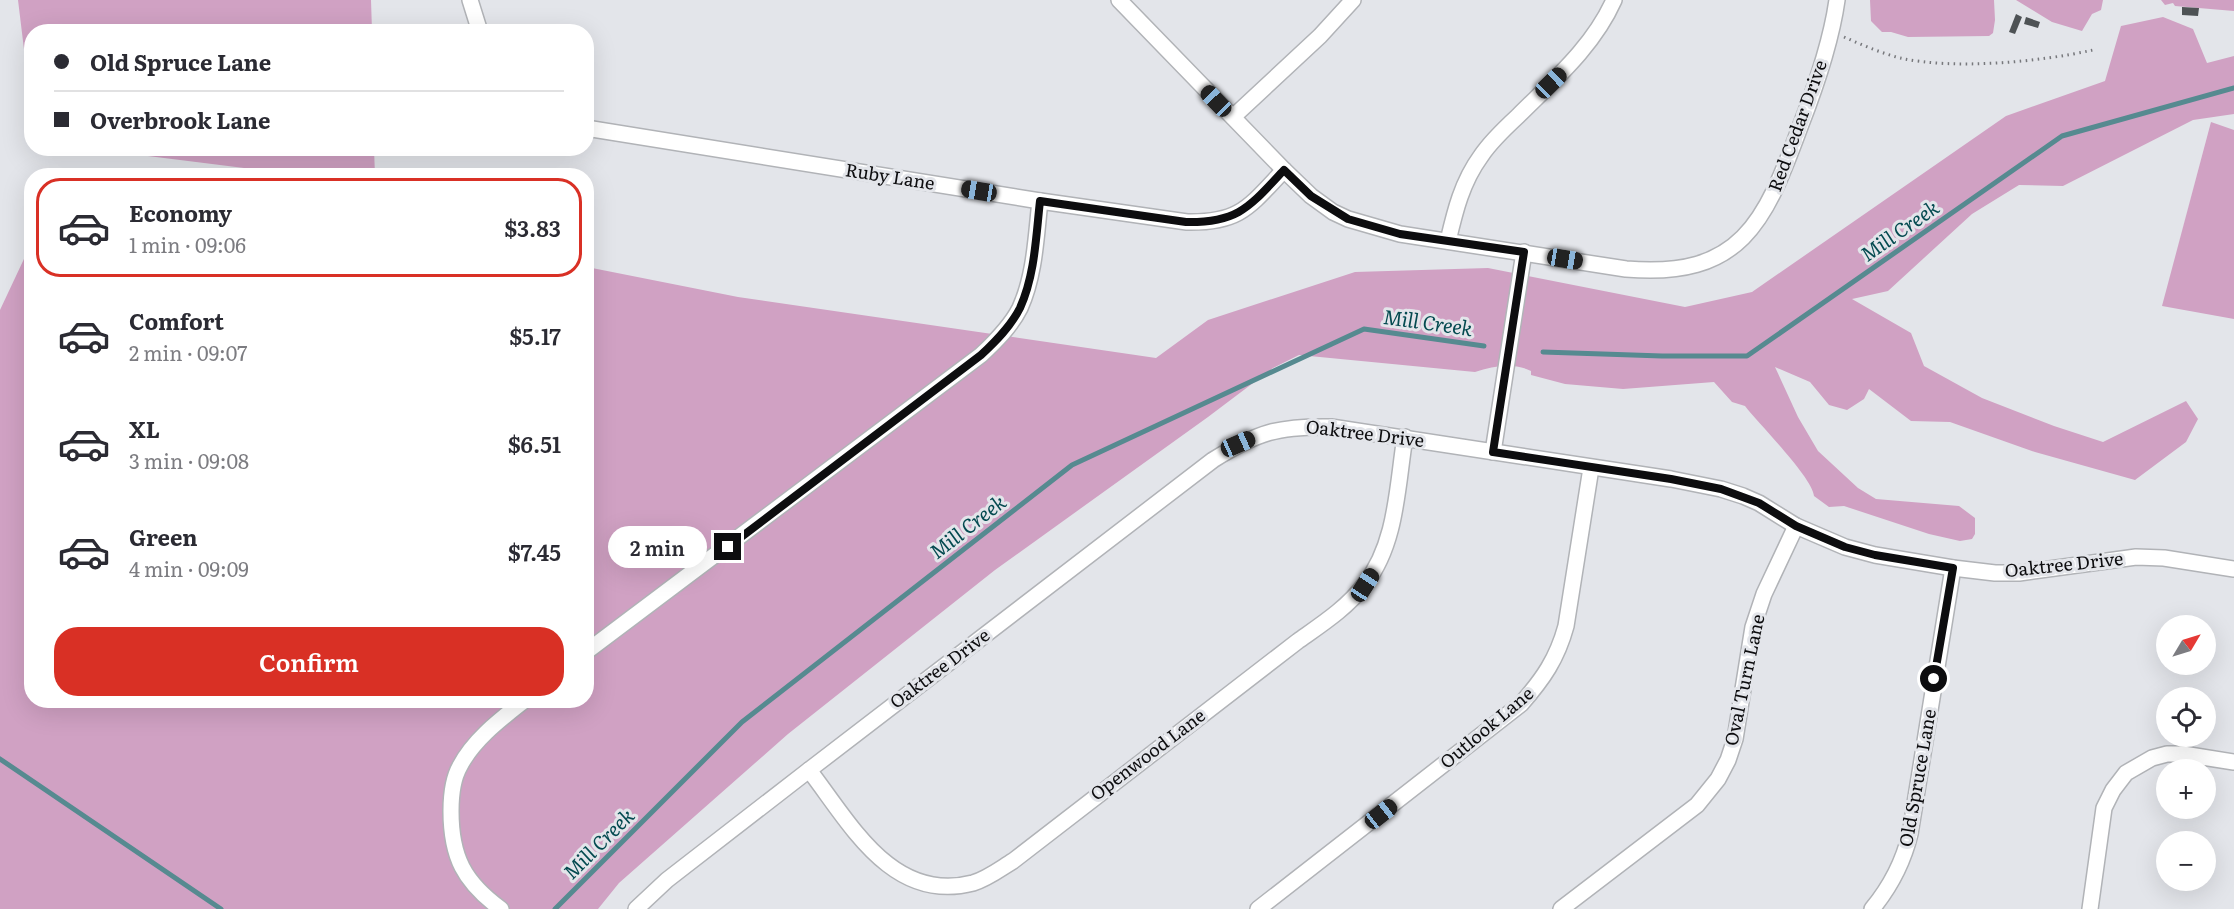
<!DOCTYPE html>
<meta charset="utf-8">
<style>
:root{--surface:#fff;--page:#f2f2f3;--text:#2b2b33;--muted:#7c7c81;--line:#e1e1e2;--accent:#d93025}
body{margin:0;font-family:Literata,serif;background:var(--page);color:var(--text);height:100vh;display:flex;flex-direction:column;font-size:22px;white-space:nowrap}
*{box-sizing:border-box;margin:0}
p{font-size:20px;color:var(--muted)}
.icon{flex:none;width:33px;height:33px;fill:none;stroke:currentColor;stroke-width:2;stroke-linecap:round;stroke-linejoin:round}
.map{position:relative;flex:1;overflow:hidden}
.sheet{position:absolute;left:24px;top:168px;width:570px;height:540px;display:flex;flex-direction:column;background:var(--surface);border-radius:24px;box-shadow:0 6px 24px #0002}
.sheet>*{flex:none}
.top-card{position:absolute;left:24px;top:24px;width:570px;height:132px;border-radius:24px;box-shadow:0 6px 24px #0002;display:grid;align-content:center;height:132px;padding:0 30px;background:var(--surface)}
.needle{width:39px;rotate:52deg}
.tools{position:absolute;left:2156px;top:615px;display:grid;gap:12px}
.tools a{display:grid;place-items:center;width:60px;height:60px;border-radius:50%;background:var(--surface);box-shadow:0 6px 24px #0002;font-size:30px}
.end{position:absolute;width:27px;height:27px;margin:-14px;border:8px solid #0d0d0f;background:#fff;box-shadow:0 0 0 3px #fff}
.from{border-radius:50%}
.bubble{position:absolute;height:42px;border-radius:21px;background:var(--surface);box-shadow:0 6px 24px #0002;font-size:20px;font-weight:600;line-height:42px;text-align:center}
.car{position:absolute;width:18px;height:36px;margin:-18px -9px;border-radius:8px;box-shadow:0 0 4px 2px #0007;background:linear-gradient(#222 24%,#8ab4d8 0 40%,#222 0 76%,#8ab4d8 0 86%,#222 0)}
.top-card b{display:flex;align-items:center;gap:21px;height:57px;font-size:22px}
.top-card b+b{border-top:2px solid var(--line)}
.top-card i{width:15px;height:15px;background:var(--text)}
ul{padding:10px 0 0;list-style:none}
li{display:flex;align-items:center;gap:18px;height:99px;margin:0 12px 9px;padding:0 18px;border:3px solid transparent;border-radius:24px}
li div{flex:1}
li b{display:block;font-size:22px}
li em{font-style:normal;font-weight:600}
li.selected{border-color:var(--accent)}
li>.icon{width:54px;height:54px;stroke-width:1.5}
.action{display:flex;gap:12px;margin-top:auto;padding:12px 30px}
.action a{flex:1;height:69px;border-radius:24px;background:var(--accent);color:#fff;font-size:24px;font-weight:600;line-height:69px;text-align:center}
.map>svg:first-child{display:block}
</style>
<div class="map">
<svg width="2234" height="909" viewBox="0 0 2234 909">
<rect width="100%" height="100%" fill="#e3e5ea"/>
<g fill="#d0a1c3">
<path d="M18,0H371L372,31L32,32L31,107Z"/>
<path d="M1870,0H1994L1995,20L1993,33L1989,36L1908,37L1891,32H1882L1871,21Z"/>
<path d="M2016,0H2103L2101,10L2092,14L2082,31L2052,22Z"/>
<path d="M2161,0H2234V11L2175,6L2173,3L2165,5Z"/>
<path d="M2163,17L2193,29L2207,63L2234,56V114L2193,120L2063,186L2019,185L1972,214L1888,291L1852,299L1911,333L1924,366L1982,398L2054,426L2103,442L2186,401L2198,419L2186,442L2135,480L2035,452L1950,422L1911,421L1869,389L1864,399L1847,410L1829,405L1810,382L1775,367L1798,417L1818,451L1858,488L1876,499L1959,506L1975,518V534L1972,539L1960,541L1929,534L1844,506L1829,507L1814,496C1813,478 1759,424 1745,406L1732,402L1714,382L1623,389L1565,384L1531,375V371C1513,362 1494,366 1475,372L1299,355L1273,368L1208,417L995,570L788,734L619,883L598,909H0V310L31,244L32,700H586L587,267L738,297L1156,358L1208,320L1355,272L1488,268L1685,307L1752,292L2006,116L2105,81L2121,26Z"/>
<path d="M2211,122L2234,130V319L2162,306Z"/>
<path d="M92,149H374L375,175H301Z"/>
</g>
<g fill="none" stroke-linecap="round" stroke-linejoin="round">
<g stroke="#568a90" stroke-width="5">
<path d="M1543,352L1662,356H1747L2062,136L2234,88"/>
<path d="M0,759L221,909"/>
<path d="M555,909L742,722L1072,465L1364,329L1484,346"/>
</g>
</g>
<g fill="#4e5255">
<path d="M2182,7L2199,8L2198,16L2182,15Z"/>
<path d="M2016,14L2022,17L2015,34L2009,32Z"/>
<path d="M2026,17L2040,22L2038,28L2024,24Z"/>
</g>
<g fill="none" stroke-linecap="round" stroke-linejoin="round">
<defs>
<g id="minor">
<path d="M470,0L480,32"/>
<path d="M1119,0L1284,170L1311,196L1333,212L1348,219L1400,234L1626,269C1741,279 1765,222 1800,127C1816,86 1831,43 1837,0"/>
<path d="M1233,117L1320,36L1353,0"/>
<path d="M586,128L1040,201L1187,222C1240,223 1249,207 1284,170"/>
<path d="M1448,241C1455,211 1462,182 1481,156C1491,141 1505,128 1518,116C1554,80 1593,47 1614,0"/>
<path d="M1493,452L1524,252"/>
<path d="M586,652L981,355C996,341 1011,326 1020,308C1035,275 1036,236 1040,201"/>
<path d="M809,770C850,823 892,904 973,883C987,879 1000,869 1013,861L1298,641C1322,624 1347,608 1365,584C1397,543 1397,486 1405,437"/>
<path d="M501,909C464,882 451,857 451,811C451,796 452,780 460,766C474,739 501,719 525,700"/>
<path d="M636,909L667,880L809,770L1213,460C1258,432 1278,426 1331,427L1671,479L1721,489L1743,496L1759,503L1796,526L1845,547L1875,555L1953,568L1995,573H2019L2136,557L2164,558L2234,569"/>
<path d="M1258,909L1521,704C1543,679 1557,659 1566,626L1591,468"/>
<path d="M1561,909L1697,805L1718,779L1728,760L1735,739L1753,627L1764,594L1796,526"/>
<path d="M1872,909C1891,886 1903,863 1910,834L1953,568"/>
<path d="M2090,909L2104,808L2113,790L2126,773L2152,758L2167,754H2183L2234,762"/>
</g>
</defs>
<use href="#minor" stroke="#b1b3b7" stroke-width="18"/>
<path stroke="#77787c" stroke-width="3" stroke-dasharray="1.5 4.5" stroke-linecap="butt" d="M1844,37C1862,45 1881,53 1900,58C1954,70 2039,62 2093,50"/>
<use href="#minor" stroke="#fff" stroke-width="15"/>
</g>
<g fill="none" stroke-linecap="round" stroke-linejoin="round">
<path stroke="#0d0d0f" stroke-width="8" d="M728,547L981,355C996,341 1011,326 1020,308C1035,275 1036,236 1040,201L1186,222C1239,223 1250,206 1284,170L1311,196L1348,219L1400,234L1524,252L1493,452L1671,479L1721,489L1759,503L1796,526L1845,547L1875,555L1953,568L1934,679"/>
</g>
<g text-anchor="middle" stroke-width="6" stroke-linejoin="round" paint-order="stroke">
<g font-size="18" fill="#0d0d0f" stroke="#e3e5ea">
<text transform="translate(1798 126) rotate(-70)" y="6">Red Cedar Drive</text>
<text transform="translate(890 177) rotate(9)" y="6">Ruby Lane</text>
<text transform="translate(1365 434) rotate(7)" y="6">Oaktree Drive</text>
<text transform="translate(2064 565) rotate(-6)" y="6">Oaktree Drive</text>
<text transform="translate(940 669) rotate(-37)" y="6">Oaktree Drive</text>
<text transform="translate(1745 680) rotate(-78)" y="6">Oval Turn Lane</text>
<text transform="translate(1487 728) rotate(-40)" y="6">Outlook Lane</text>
<text transform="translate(1148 755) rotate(-37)" y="6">Openwood Lane</text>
<text transform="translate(1918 778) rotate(-80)" y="6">Old Spruce Lane</text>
</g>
<g font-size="20" font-style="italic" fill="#044a50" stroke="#e3e5ea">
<text transform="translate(1900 231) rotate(-35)" y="7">Mill Creek</text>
<text transform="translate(1428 323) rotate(8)" y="7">Mill Creek</text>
<text transform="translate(968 527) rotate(-38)" y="7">Mill Creek</text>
<text transform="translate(599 844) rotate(-45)" y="7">Mill Creek</text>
</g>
</g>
</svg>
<div class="tools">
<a><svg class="needle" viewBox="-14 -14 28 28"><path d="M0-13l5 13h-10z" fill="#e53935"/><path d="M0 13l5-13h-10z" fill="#7c7c81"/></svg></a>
<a><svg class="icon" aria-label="locate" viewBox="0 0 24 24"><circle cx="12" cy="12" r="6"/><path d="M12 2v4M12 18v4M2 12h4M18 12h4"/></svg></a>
<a>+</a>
<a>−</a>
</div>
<i class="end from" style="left:1934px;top:679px"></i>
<i class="end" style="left:728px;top:547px"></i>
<div class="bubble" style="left:608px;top:526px;width:99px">2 min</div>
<i class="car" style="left:1551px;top:83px;rotate:46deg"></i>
<i class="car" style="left:1216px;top:101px;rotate:316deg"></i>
<i class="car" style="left:979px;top:191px;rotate:280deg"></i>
<i class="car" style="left:1565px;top:259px;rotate:99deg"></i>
<i class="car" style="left:1238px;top:444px;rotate:66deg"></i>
<i class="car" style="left:1365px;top:585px;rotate:33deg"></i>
<i class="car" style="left:1381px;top:814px;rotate:52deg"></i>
<div class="top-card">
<b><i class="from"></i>Old Spruce Lane</b>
<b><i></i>Overbrook Lane</b>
</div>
<section class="sheet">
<ul>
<li class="selected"><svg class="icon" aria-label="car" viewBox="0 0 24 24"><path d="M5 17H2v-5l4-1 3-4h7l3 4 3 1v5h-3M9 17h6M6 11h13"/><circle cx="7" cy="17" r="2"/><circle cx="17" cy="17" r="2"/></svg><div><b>Economy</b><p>1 min · 09:06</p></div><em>$3.83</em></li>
<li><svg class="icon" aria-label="car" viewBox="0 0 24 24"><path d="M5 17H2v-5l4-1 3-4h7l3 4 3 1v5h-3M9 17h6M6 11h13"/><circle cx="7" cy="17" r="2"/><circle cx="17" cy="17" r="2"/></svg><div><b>Comfort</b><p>2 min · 09:07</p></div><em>$5.17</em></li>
<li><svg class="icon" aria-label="car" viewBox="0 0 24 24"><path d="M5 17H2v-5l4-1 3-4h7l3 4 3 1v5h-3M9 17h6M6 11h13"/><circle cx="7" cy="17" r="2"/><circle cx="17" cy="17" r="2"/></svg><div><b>XL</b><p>3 min · 09:08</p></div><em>$6.51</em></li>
<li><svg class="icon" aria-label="car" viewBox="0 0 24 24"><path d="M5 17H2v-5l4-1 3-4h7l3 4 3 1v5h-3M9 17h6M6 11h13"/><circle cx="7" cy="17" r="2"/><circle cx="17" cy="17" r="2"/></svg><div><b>Green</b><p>4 min · 09:09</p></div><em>$7.45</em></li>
</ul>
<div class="action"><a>Confirm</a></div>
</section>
</div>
